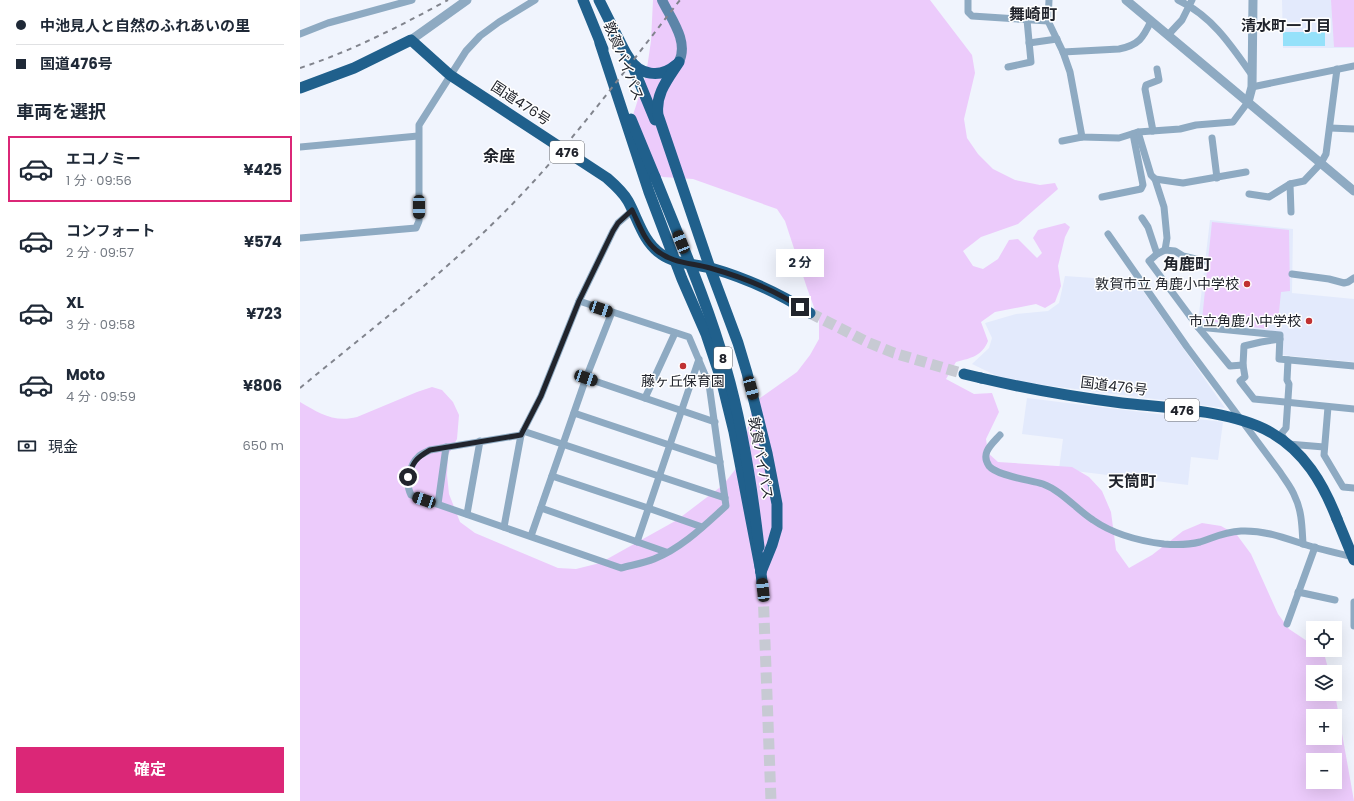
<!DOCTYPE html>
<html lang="ja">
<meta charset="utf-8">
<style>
:root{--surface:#fff;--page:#f6f6f7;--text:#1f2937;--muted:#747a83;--line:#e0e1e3;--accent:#db2777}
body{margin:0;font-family:Poppins,"Noto Sans JP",sans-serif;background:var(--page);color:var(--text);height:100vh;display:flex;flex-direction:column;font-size:15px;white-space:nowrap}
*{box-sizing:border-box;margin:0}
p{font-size:13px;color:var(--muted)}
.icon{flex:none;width:22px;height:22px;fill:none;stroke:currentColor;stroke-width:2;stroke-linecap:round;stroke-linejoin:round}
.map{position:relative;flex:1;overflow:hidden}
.panel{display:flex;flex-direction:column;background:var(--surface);width:300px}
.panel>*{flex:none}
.guide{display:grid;align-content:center;height:88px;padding:0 16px;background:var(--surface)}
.controls{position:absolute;left:1006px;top:621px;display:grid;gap:8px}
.controls a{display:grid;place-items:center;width:36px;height:36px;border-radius:0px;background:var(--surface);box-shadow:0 4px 16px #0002;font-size:20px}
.end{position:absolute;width:18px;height:18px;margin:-9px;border:5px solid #21242c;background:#fff;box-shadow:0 0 0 2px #fff}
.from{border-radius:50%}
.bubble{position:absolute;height:28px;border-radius:0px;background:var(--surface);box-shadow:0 4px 16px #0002;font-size:13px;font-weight:700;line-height:28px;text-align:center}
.car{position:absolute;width:12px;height:24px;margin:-12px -6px;border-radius:5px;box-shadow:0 0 3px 1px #0007;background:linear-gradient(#222 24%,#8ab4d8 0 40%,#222 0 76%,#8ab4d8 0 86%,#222 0)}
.guide b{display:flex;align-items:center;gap:14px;height:38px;font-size:15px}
.guide b+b{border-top:1px solid var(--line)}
.guide i{width:10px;height:10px;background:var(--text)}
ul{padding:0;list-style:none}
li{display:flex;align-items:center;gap:12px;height:66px;margin:0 8px 6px;padding:0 8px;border:2px solid transparent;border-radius:0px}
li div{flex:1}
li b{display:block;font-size:15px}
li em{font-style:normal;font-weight:700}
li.on{border-color:var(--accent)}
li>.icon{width:36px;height:36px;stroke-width:1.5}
h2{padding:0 16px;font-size:18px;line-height:48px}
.pay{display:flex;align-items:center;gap:10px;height:44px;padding:0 16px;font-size:15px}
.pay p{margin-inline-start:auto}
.primary-button{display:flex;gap:8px;margin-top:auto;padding:8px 16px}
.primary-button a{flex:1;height:46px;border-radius:0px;background:var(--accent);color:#fff;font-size:16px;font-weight:700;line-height:46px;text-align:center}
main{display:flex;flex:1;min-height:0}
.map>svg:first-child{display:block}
</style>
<main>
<section class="panel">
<div class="guide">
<b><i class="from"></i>中池見人と自然のふれあいの里</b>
<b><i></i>国道476号</b>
</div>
<h2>車両を選択</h2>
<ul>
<li class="on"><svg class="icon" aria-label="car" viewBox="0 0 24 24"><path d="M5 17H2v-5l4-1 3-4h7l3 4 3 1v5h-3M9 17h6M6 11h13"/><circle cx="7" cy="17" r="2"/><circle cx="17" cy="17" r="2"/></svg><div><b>エコノミー</b><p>1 分 · 09:56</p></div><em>¥425</em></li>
<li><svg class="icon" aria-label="car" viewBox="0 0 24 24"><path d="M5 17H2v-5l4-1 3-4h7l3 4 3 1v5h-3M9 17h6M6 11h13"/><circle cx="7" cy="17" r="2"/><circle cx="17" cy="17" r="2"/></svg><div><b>コンフォート</b><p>2 分 · 09:57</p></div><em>¥574</em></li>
<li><svg class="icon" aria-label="car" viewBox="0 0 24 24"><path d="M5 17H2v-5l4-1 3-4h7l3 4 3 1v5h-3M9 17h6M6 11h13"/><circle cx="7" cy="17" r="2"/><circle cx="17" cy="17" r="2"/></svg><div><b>XL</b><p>3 分 · 09:58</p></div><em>¥723</em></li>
<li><svg class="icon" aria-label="car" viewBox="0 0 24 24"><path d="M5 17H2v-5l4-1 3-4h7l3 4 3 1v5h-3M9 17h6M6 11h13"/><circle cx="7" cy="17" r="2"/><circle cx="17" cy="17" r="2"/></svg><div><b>Moto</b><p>4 分 · 09:59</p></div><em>¥806</em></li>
</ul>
<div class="pay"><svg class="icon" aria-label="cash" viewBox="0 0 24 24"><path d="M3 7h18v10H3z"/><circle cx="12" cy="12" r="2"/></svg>現金<p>650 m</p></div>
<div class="primary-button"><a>確定</a></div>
</section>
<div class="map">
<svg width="1054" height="801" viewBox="0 0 1054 801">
<rect width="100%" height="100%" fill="#f0f4fd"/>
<g fill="#e3eafc">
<path d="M982,0H1054V48H983Z"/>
<path d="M910,220L993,229L992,293L1054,299V362L982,355L983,333L902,324L898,322Z"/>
<path d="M765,276L836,281L925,408L720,382L697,376L672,364L689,348L692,338L685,323L716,314L748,311L759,303Z"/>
<path d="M727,398L923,422L918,460L891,457L888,485L759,469L763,439L722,434Z"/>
</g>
<g fill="#eccbfb" fill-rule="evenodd">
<path d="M353,0H630L672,55L675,73L664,119L667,138L678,154L693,169L715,180L740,185L755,183L758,189L718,224L681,237L663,251L673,266L683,269L698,259L709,240L718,239L737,258L742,253L733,238L738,230L765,223L770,227L765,237L758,266L761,286L755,302L745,308L736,304L695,312L681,322L688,341C682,356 671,358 656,362L646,379L674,394L692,393L699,412L686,439L688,453L698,462L772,467L789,477L802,491L811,512L816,550L829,568L852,555L883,531L902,523L921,526L937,535L951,554L978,614L989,629L1013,645V650H1019L1025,657L1029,672H1013V694H1035L1054,801H0V402C19,413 34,423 57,417L117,392L132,387L142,390L153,402L159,415L157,439L148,455L147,475L149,494L160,522L175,533L258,568L276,569L300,563L377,520L423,485L438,466L446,440L449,420L456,401L497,372L510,355L519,339V321L507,288L485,221L477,209L393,179L363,177L346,170L331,121L346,75L351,41ZM1013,716H1035V738H1013ZM1013,760H1035V782H1013Z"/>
<path d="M1031,0H1054V47H1034Z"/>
<path d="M912,222L989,230L990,291L981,292L978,322L969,321L968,329L902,320Z"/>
</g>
<rect fill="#95e1fa" x="983" y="32" width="42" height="14"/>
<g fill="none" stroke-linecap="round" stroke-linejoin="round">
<g stroke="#c7cad3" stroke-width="11" stroke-dasharray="11 5.5" stroke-linecap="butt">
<path d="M510,313L567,342L594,353L664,374"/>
<path d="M463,590L471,801"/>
</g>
<g stroke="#8eaac2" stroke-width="7">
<path d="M668,0V12L672,16L748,21"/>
<path d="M749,0L748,21L763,52L770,72L782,137L819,138L838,132L880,129L896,125L933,122L948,102"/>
<path d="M878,0C912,16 931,45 952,75"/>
<path d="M0,34L28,23L112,0"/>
<path d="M868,35L882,20L892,0"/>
<path d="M729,43L757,39"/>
<path d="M763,52L819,49C839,45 843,38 851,21"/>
<path d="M708,67L731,62L727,20"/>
<path d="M952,87L1054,66"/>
<path d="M1030,128L1054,129"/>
<path d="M853,131L845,89L846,85L859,80L857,69"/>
<path d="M838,132L851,175L855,179L864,207L867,238L865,250"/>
<path d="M912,138L917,178"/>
<path d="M762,141L782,137"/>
<path d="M0,147L118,136"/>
<path d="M855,179L883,183L946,172"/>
<path d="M949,194L969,197L990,184"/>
<path d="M802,197L841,189L843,185L833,134"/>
<path d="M991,212L990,184L1004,181L1021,163L1026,154L1037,69"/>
<path d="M842,218L848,227L857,254"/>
<path d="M808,234L887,347L980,472C985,480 992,488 995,497C1002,511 1002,528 1003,544"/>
<path d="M0,238L116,228L119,221V125L166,51L180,36L199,22L235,0"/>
<path d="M905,261L883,256L875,251L865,250L857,254L849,261L898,327L930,366L943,365L945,377L940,381L954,399L1054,409"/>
<path d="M992,274L1029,279L1044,283L1048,282L1054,278"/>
<path d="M898,327L980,335L979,359L1054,366"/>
<path d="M988,360L987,380L989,384L986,428L981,434L988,444L1024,447"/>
<path d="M943,365L944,346L961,342L980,339"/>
<path d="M286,378L415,422"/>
<path d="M345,398L375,333"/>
<path d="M1028,407L1024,455L1043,487L1054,488"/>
<path d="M274,413L420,462"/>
<path d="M223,431L425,498"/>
<path d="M221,435L130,450C126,452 122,454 119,456C109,465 105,484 111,495L321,568C332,565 344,563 354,559C382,548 405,525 426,506L409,384L389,337L279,301"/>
<path d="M700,435C692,444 680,453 689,466C697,476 731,480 743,484C762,491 776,509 793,520C813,534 839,541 864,544C876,545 888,545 900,542C915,537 924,532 941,531C963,530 982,537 1003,544C1019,549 1036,553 1053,557"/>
<path d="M252,476L348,508L402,527"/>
<path d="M138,504L146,447"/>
<path d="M241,508L366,552"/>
<path d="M167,514L180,441"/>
<path d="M204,527L221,435L241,396L279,301L313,231L318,223L333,210"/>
<path d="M231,536L286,378L312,312"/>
<path d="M337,542L399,359"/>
<path d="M998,592L1035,600"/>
<path d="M1054,602V626"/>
<path d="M987,624L1015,547"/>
</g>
<g stroke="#8eaac2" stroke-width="9">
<path d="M826,0L1054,191"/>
<path d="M111,40L167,0"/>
<path d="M948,102L952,87L953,0"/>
</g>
<path stroke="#5c85a8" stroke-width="10" d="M362,0C371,19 389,41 379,62"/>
<g stroke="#20608c" stroke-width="11">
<path d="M283,0L303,49"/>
<path d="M299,0C305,12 311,24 317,36C321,43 324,51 329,58C339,75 360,79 376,65"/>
<path d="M300,43L349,192L382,279L406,334L421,379L434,432L461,572"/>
<path d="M331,62L355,120"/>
<path d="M379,62C368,79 355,94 358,115L410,268L438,343L447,373L467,453L477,504V528L472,545L461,572"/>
<path d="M0,88L54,68L111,40L150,75L307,178C315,185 323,192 328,201C338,219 343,242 361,254C375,264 394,264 411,268C446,278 479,293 510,313"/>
<path d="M331,119L355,177"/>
<path d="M664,374L681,378"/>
<path d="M1037,519L1054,560"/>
<path d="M460,565L463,590"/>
</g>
<g stroke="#81848d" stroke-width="2" stroke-dasharray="5 5" stroke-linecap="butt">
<path d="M0,68C52,51 100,26 148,0"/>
<path d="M0,388C75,326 154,266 221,195C279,134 328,66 380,0"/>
</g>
<g stroke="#20608c" stroke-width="11">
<path d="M355,177C380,240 408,303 426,368C443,427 452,486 459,547"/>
<path d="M681,378C728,389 774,397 822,403C866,408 931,410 970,432C1004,451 1023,483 1037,519"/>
</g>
</g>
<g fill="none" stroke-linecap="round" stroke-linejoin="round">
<path stroke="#21242c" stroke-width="5" d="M108,477C113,462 116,458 130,450L221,435L241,396L279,301L313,231L318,223L332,210C339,224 344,240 356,250C371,263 392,263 410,268C442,277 473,289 500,307"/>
</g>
<g fill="#c03132" stroke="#fff" stroke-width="1.5">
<circle cx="947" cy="284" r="4"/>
<circle cx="1009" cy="321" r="4"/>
<circle cx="383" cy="366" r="4"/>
</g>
<g text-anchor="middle" stroke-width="3" stroke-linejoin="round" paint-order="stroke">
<g fill="#fff" stroke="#64666b" stroke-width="1">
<rect x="250" y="141" width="34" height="22" rx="3"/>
<rect x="414" y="347" width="18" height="22" rx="3"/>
<rect x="865" y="399" width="34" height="22" rx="3"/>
</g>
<g font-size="13" font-weight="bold" fill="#21242c">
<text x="267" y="157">476</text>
<text x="423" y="363">8</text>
<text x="882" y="415">476</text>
</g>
<g font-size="14" fill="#21242c" stroke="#fff">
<text transform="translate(324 61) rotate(68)" y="5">敦賀バイパス</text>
<text transform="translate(221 103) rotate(33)" y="5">国道476号</text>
<text transform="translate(814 386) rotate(7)" y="5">国道476号</text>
<text transform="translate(461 458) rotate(80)" y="5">敦賀バイパス</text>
</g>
<g font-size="14" fill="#21242c" stroke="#fff" text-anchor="end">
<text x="939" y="289">敦賀市立 角鹿小中学校</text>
<text x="1001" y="326">市立角鹿小中学校</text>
<text x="383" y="386" text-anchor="middle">藤ヶ丘保育園</text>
</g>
<g font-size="15" font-weight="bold" fill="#21242c" stroke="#fff">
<text x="986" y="31">清水町一丁目</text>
</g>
<g font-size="16" font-weight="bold" fill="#21242c" stroke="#fff">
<text x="733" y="20">舞崎町</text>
<text x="199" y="162">余座</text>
<text x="887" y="270">角鹿町</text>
<text x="832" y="487">天筒町</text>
</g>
</g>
</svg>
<div class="controls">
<a><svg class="icon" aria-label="locate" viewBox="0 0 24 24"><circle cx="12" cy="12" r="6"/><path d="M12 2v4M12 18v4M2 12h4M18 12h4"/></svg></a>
<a><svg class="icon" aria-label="layers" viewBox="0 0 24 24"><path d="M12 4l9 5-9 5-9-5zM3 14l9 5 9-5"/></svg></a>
<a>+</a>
<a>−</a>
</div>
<i class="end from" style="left:108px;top:477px"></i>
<i class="end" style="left:500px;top:307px"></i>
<div class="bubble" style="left:476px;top:249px;width:48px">2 分</div>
<i class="car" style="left:119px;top:207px;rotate:180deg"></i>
<i class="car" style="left:381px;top:242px;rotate:338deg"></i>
<i class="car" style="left:301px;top:309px;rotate:109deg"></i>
<i class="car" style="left:286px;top:378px;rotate:109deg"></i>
<i class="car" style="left:451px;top:388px;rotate:165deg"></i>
<i class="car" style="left:124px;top:500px;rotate:289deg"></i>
<i class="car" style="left:463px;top:590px;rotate:354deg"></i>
</div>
</main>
